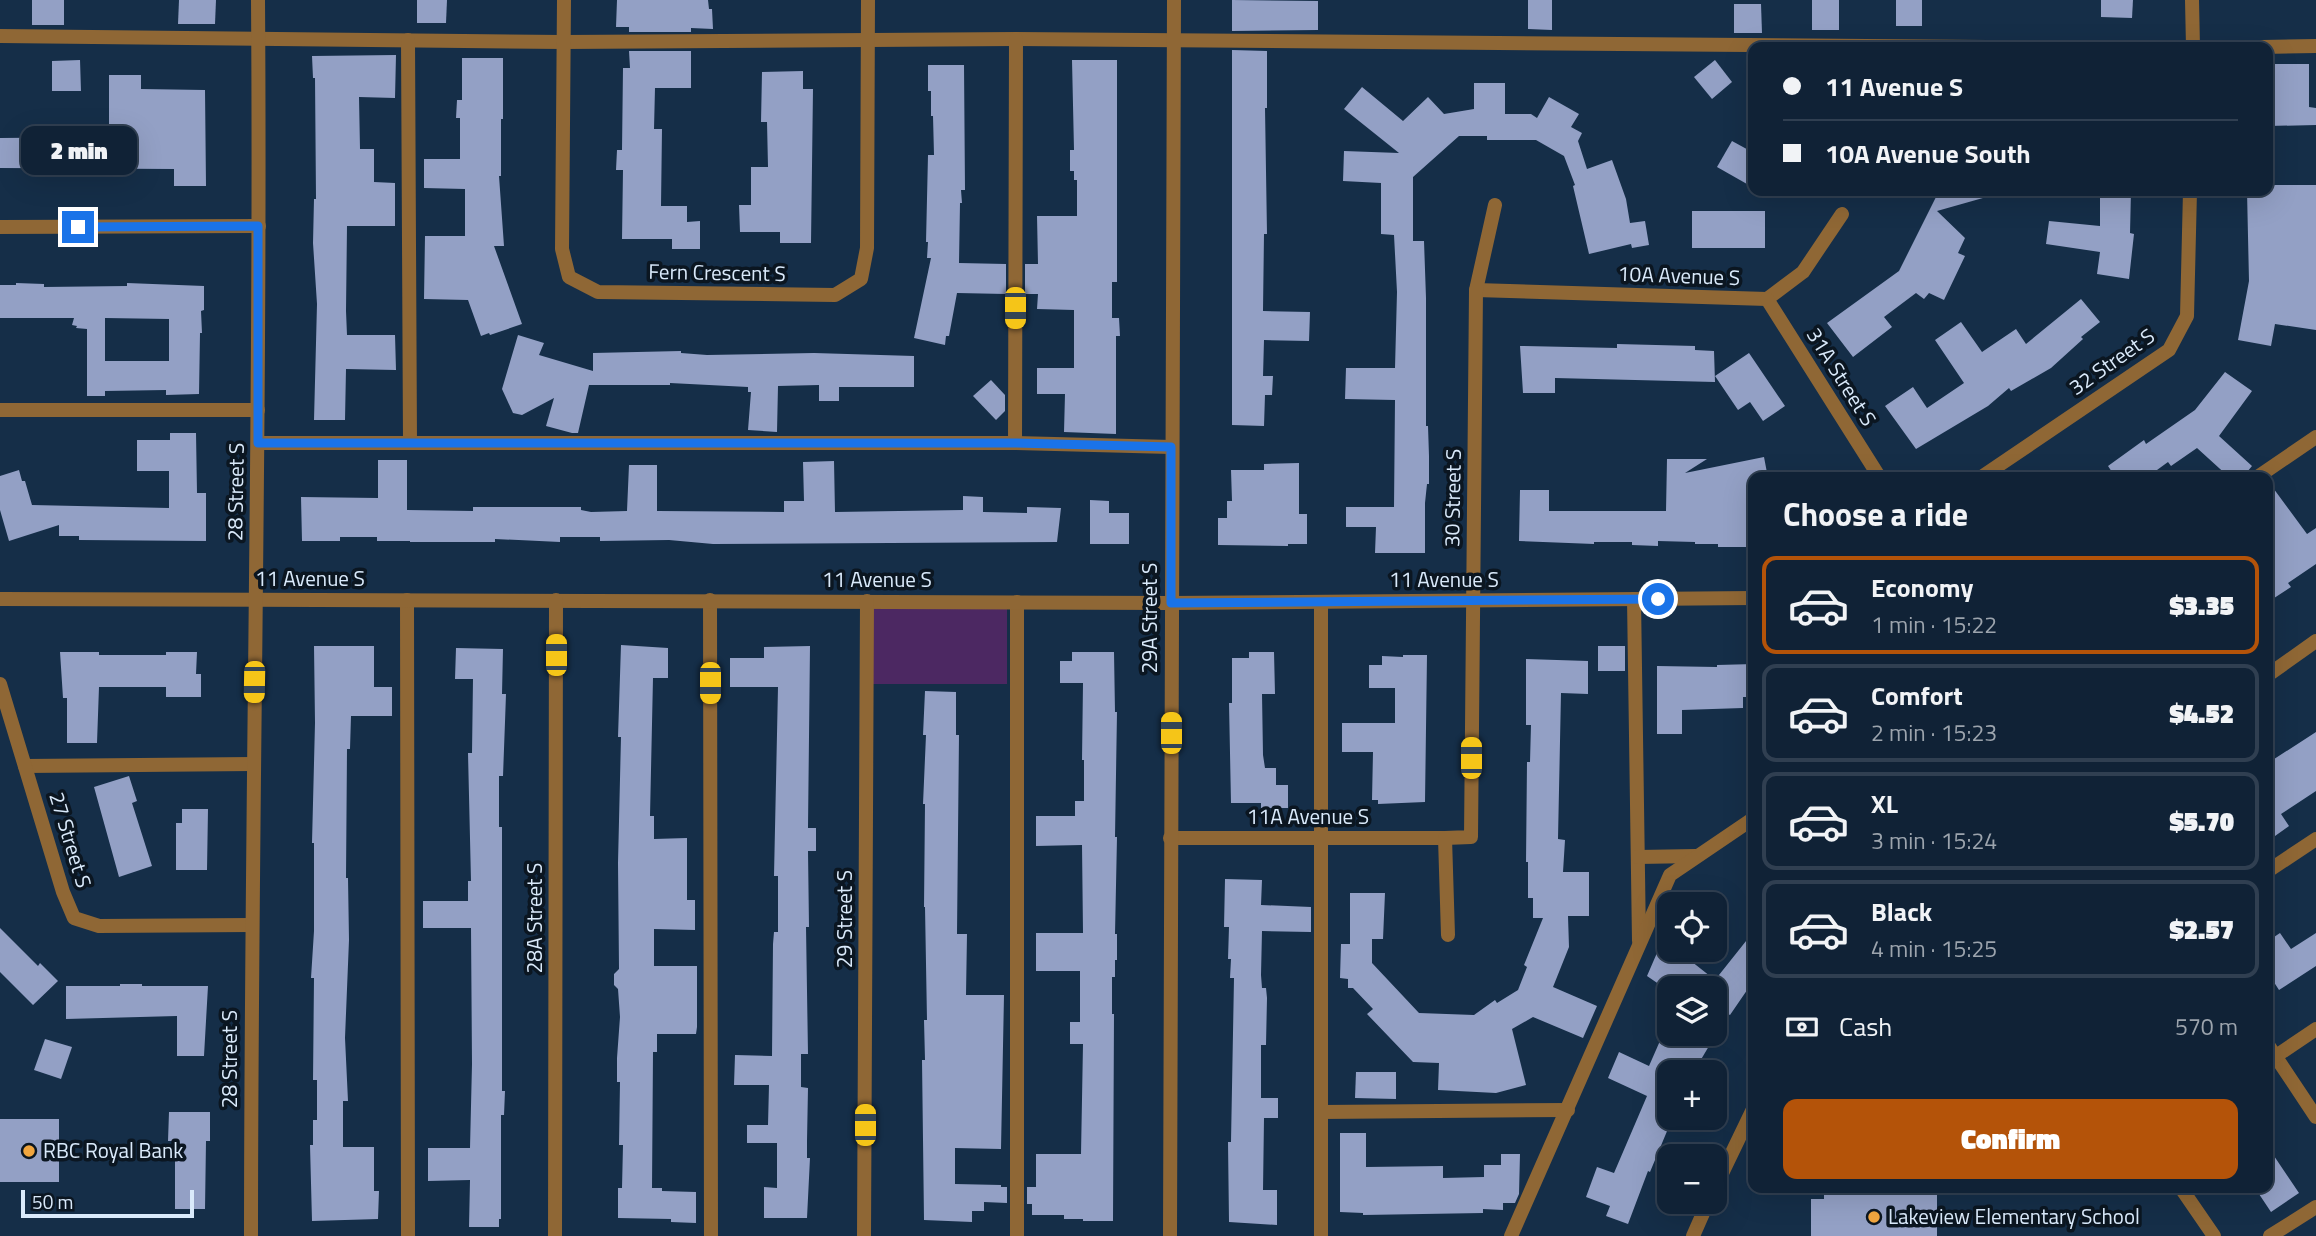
<!DOCTYPE html>
<meta charset="utf-8">
<style>
:root{--surface:#102236;--page:#1e2f42;--text:#f1f3f6;--muted:#9ca4ad;--line:#303f51;--accent:#b45309}
body{margin:0;font-family:"Titillium Web",sans-serif;background:var(--page);color:var(--text);height:100vh;display:flex;flex-direction:column;font-size:26px;white-space:nowrap}
*{box-sizing:border-box;margin:0}
p{font-size:23px;color:var(--muted)}
.icon{flex:none;width:38px;height:38px;fill:none;stroke:currentColor;stroke-width:2;stroke-linecap:round;stroke-linejoin:round}
.map{position:relative;flex:1;overflow:hidden}
.panel{position:absolute;left:1748px;top:472px;width:525px;height:721px;display:flex;flex-direction:column;background:var(--surface);border-radius:14px;box-shadow:0 7px 28px #0002,0 0 0 2px var(--line)}
.panel>*{flex:none}
.banner{position:absolute;left:1748px;top:42px;width:525px;height:154px;border-radius:14px;box-shadow:0 7px 28px #0002,0 0 0 2px var(--line);display:grid;align-content:center;height:154px;padding:0 35px;background:var(--surface)}
.controls{position:absolute;left:1657px;top:892px;display:grid;gap:14px}
.controls a{display:grid;place-items:center;width:70px;height:70px;border-radius:14px;background:var(--surface);box-shadow:0 7px 28px #0002,0 0 0 2px var(--line);font-size:35px}
.scale{position:absolute;left:21px;bottom:18px;width:173px;box-sizing:border-box;padding-left:7px;border:4px solid #daeafb;border-top:0;font-size:19px;line-height:24px;white-space:nowrap;color:#daeafb;-webkit-text-stroke:5px #0b1621;paint-order:stroke}
.end{position:absolute;width:32px;height:32px;margin:-16px;border:9px solid #1a73e8;background:#fff;box-shadow:0 0 0 4px #fff}
.from{border-radius:50%}
.bubble{position:absolute;height:49px;border-radius:14px;background:var(--surface);box-shadow:0 7px 28px #0002,0 0 0 2px var(--line);font-size:23px;font-weight:800;line-height:49px;text-align:center}
.car{position:absolute;width:21px;height:42px;margin:-21px -10px;border-radius:9px;box-shadow:0 0 5px 2px #0007;background:linear-gradient(#f5c518 24%,#345 0 40%,#f5c518 0 76%,#345 0 86%,#f5c518 0)}
.banner b{display:flex;align-items:center;gap:24px;height:66px;font-size:26px}
.banner b+b{border-top:2px solid var(--line)}
.banner i{width:18px;height:18px;background:var(--text)}
ul{padding:0;list-style:none}
li{display:flex;align-items:center;gap:21px;height:98px;margin:0 14px 10px;padding:0 21px;border:4px solid var(--line);border-radius:14px}
li div{flex:1}
li b{display:block;font-size:26px}
li em{font-style:normal;font-weight:800}
li.current{border-color:var(--accent)}
li>.icon{width:63px;height:63px;stroke-width:1.5}
h2{padding:0 35px;font-size:32px;line-height:84px}
.pay{display:flex;align-items:center;gap:18px;height:77px;padding:0 35px;font-size:26px}
.pay p{margin-inline-start:auto}
.cta{display:flex;gap:14px;margin-top:auto;padding:14px 35px}
.cta a{flex:1;height:80px;border-radius:14px;background:var(--accent);color:#fff;font-size:28px;font-weight:800;line-height:80px;text-align:center}
.map>svg:first-child{display:block}
</style>
<div class="map">
<svg width="2316" height="1236" viewBox="0 0 2316 1236">
<rect width="100%" height="100%" fill="#152e48"/>
<path fill="#4c2862" d="M867,601L1007,602V684H867Z"/>
<g fill="#93a0c5" fill-rule="evenodd">
<rect x="32" y="0" width="32" height="25"/>
<path d="M179,0H216L215,24H178Z"/>
<path d="M417,0H447L446,23H417Z"/>
<path d="M617,0H708L709,9H712L713,29L691,28V32H629V27H616Z"/>
<path d="M1232,0L1318,1V30L1232,31Z"/>
<path d="M1528,0H1552V30L1528,29Z"/>
<rect x="1812" y="0" width="27" height="30"/>
<rect x="1896" y="0" width="26" height="26"/>
<path d="M2101,0H2133L2132,18L2101,17Z"/>
<path d="M1734,4H1761L1762,33H1734Z"/>
<path d="M1232,50L1267,51V108H1265L1267,234H1264L1263,311L1310,312L1309,341L1264,340L1263,376H1273L1272,395H1265L1264,426L1232,425Z"/>
<path d="M629,51H691V88H655L654,129H662L661,206H687V222L700,221V249H672V239H622L623,170H616L617,150H622L623,68H630Z"/>
<path d="M396,55L395,98L359,97L360,149H374V182L395,183V226H347L346,311L347,335H395L396,370L346,369L345,420H314L317,304L313,243L314,199H316L315,78H313L312,56Z"/>
<path d="M462,58H503V119H501V176H499L504,246H494L522,324L490,335L489,333L481,336L468,300L424,299L425,236H465V189L424,188V159H460V118H456L457,100H462Z"/>
<path d="M80,60L81,91H52V61Z"/>
<path d="M1072,60H1117V282H1112V318H1119L1120,336H1116V434L1064,432L1065,394H1037V368H1074V310L1037,309L1038,294H1025V264H1038L1037,216H1077V180H1074V171H1070V150H1074Z"/>
<path d="M1715,60L1732,82L1712,99L1694,77Z"/>
<path d="M2268,64H2309V107L2316,108V125L2268,126Z"/>
<path d="M928,65H964L965,190H961L962,203H960L959,263L1006,264V294L957,293L949,336H946L945,345L914,338L931,258H927L928,242H926L928,155H934L933,116H931V91H928Z"/>
<path d="M803,71V89H813L811,243H780V232H740L739,205H751V167H768L767,122H761L762,72Z"/>
<path d="M109,75H141V89L205,90L206,186H174V169L0,168V138L109,137Z"/>
<path d="M1474,83H1505V114H1531L1537,118L1549,97L1579,114L1571,127L1582,133L1578,141L1587,169L1612,160L1626,199L1630,223L1645,221L1649,245L1632,248L1631,244L1589,254L1573,186L1575,185L1564,156L1536,140H1487V136H1459L1413,177V241H1424L1426,298V426H1428L1429,456V484H1427L1425,503V553H1375L1376,527H1346V507H1394L1395,400L1345,399L1346,368H1395L1397,292L1394,235L1381,234V183L1343,181L1344,151L1399,153L1344,109L1362,87L1403,121L1428,97L1444,114L1474,109Z"/>
<path d="M1732,141L1754,153V188L1717,167Z"/>
<path d="M2268,185H2316V330L2275,324L2271,346L2238,340L2249,281L2247,191H2268Z"/>
<path d="M1939,191H1989L1990,196L1937,211L1965,238L1958,253L1965,256L1944,300L1929,293L1924,299L1916,293L1884,317L1892,327L1853,357L1827,323L1899,271Z"/>
<path d="M2100,191H2131L2130,233L2134,234L2129,279L2097,274L2100,252L2046,244L2049,221L2100,226Z"/>
<rect x="1692" y="211" width="73" height="37"/>
<path d="M16,283L44,284V287L127,286V283L204,286V310L201,311L202,333H200L199,394L166,395V390L105,391V396H87V329L76,328L77,326L72,325L74,318H0V285H16ZM105,318L169,319V361H105Z"/>
<path d="M2081,299L2100,322L2081,337L2083,339L2051,368L2011,391L2009,388L1988,406L1916,449L1885,406L1913,387L1927,408L1964,383L1935,340L1961,322L1982,352L2016,329L2026,344Z"/>
<path d="M518,335L544,343L539,355L593,371V353L681,351V353L707,355L814,353L914,356V387H839V401H819V385L778,386L777,432L748,430L751,392H748V387L670,383V385H589L578,433H572L546,426L554,398L522,415L513,413L502,389Z"/>
<path d="M1617,344L1695,346V350L1714,351L1715,382L1555,378V393H1523L1520,346L1617,348Z"/>
<path d="M1749,353L1785,406L1763,421L1750,402L1738,410L1715,376Z"/>
<path d="M2225,372L2252,391L2219,436L2252,466L2242,478H2230L2197,448L2171,466L2168,462L2146,478H2116L2108,466L2144,440L2146,444L2195,410Z"/>
<path d="M991,380L1005,395V411L996,420L973,396Z"/>
<path d="M170,433H196L197,493H206V541L79,540V536H59V525L9,541L0,510V476L19,470L22,481H25L32,505L169,508V471H137V440H170Z"/>
<path d="M1764,457L1768,478H1754V547H1718V544H1695V542L1658,541V546L1632,545V542H1594V544L1519,541L1520,490H1549V511H1666L1667,459H1707L1685,473Z"/>
<path d="M378,460H407V510L473,511V507H581V510L591,512L627,511L629,465H657V511L784,512V501H804L803,462L834,461L835,512L963,510V496L983,497V512L1027,513V507L1061,508L1057,542L713,544L669,540L600,541V537H560V542L495,539V542H410V541H377V537H340V541H302L301,497L378,498Z"/>
<path d="M1299,463V514H1307V544H1288V546L1218,545V518H1227V501H1232L1231,470H1264V464Z"/>
<path d="M2268,481L2307,534L2316,528V564L2288,583L2291,587L2268,602Z"/>
<path d="M1090,500L1109,501V513H1129V544H1090Z"/>
<path d="M621,645L668,648V678H653L650,816H654V839L687,838V900H695V930L654,929V966H697V1027L696,1034H657V1052H653L652,1188H662V1191L696,1192V1223L671,1222V1219L618,1218V1188H622L623,1145H619L620,1082H617V1058L620,1017L618,989L614,985V974L619,969L618,863L621,737H618Z"/>
<path d="M314,646H374V687H392V716H351L350,749H347L346,878H348L349,940L345,1038L348,1101H343V1147H374V1191H379L378,1219L312,1221L310,1145H313V1120H317V1080H313L314,978H311L314,931V843H312L315,723Z"/>
<path d="M810,646L808,828H816V851H808L809,927H806L808,1054H801V1087L808,1088L807,1141V1158H810L807,1218H764V1187L777,1188V1143H747V1125H768L769,1085H734L735,1055L772,1056L773,944L774,932H778V876H774L778,687H730V658H764V647Z"/>
<rect x="1598" y="646" width="27" height="25"/>
<path d="M456,648L503,649L502,694H506L505,722L503,776H499V827H502V1091H505L504,1115H501V1219H499V1227H469L470,1180L428,1181V1148H470L472,1064L471,928H423V901H468V881H471L468,753H472L473,679H455Z"/>
<path d="M60,652H99V655H166V652H197L196,674H201V697H166V687H99L97,743H67V698H63Z"/>
<path d="M1072,652H1114L1115,712H1117L1115,837H1117L1115,934H1117V960H1115V977H1112V1014H1114L1113,1221H1083V1219H1064V1215H1032V1204H1027V1187H1036V1154H1081L1083,1044H1070V1022H1080V971H1036V933H1083L1082,845L1036,846V816H1075V801H1084V760H1082L1083,683H1060V661H1072Z"/>
<path d="M1249,652H1274L1275,694H1262L1263,755L1265,768H1276V785H1288V808H1261V803H1231L1229,703H1232V658H1249Z"/>
<path d="M1403,655H1427L1425,802L1378,804V800H1372L1373,752H1342V723H1395V688H1369V665H1382V656L1403,657Z"/>
<path d="M1526,659L1588,661V694L1561,693L1558,839L1565,840L1563,872H1589V916H1568L1569,947L1553,987L1597,1006L1583,1038L1533,1017L1512,1029L1526,1085L1496,1093L1438,1090L1439,1063L1413,1062L1367,1014L1373,1009L1353,988H1348V979L1340,978L1341,944H1350V893H1385L1383,939H1372V963L1419,1013L1474,1015L1495,1000L1497,1003L1518,990L1527,967L1524,965L1543,918H1533V898H1528V862H1526L1527,762H1530L1531,725H1526Z"/>
<path d="M1754,664V697H1743V708L1682,710V734H1657V666L1717,667V665Z"/>
<path d="M925,691L956,692V735H959L957,934H967L966,995H1004L1001,1149L955,1148V1184L1001,1185V1187H1007V1203L984,1202V1211H972V1222L924,1220L922,1060H925L924,1020H927L925,907H924L925,804H923L926,735H923Z"/>
<path d="M2316,732V791L2281,814L2289,826L2268,841V763Z"/>
<path d="M129,776L137,801L132,803L152,866L119,877L94,787Z"/>
<path d="M182,809H208L207,870H176V823H182Z"/>
<path d="M1225,879L1262,880L1261,905L1311,907V932L1262,931L1261,975L1262,988H1266L1267,998L1266,1045H1261V1098H1278V1118H1264L1263,1190H1277V1225L1229,1222L1228,1142H1231L1234,978H1230L1231,959H1228L1229,927H1224Z"/>
<path d="M0,928L38,966L40,963L58,981L33,1005L0,972Z"/>
<path d="M1754,931V980L1730,1015L1728,1014L1693,1073H1670V1124L1650,1172L1648,1171L1628,1224L1606,1216L1610,1206L1586,1197L1597,1167L1614,1173L1647,1096L1608,1078L1619,1052L1649,1066L1663,1034H1715V989H1666L1647,976L1663,939L1670,944V950H1677L1715,980Z"/>
<path d="M2280,933L2291,949L2316,933V966L2279,990L2268,973V941Z"/>
<path d="M120,984H142V986H208L204,1056H177V1016L66,1019V986H120Z"/>
<path d="M45,1039L72,1047L61,1079L34,1070Z"/>
<path d="M1356,1072H1396V1099L1355,1098Z"/>
<path d="M169,1112H210V1141H206L205,1209H175V1141H168Z"/>
<rect x="0" y="1119" width="59" height="63"/>
<path d="M1340,1133H1366V1167L1443,1166V1178L1484,1177V1165H1501V1154H1520L1519,1194L1515,1203H1503V1210L1483,1209V1213L1363,1215V1213L1340,1212Z"/>
<path d="M2268,1147L2299,1193L2271,1212L2255,1188H2268Z"/>
<path d="M1824,1188H1937V1236H1811V1199H1824Z"/>
</g>
<g fill="none" stroke-linecap="round" stroke-linejoin="round">
<g stroke="#8f6735" stroke-width="14">
<path d="M0,36L563,42L1016,39L1986,47"/>
<path d="M408,40L410,443"/>
<path d="M2262,47L2316,46"/>
<path d="M0,410H258"/>
<path d="M258,443H1015L1171,447"/>
<path d="M1015,443L1016,39"/>
<path d="M2256,478L2316,437"/>
<path d="M1634,599L1639,941"/>
<path d="M407,600L408,1236"/>
<path d="M710,600L711,1236"/>
<path d="M1017,602V1236"/>
<path d="M25,766L253,764"/>
<path d="M1638,857L1696,856"/>
<path d="M2268,871L2316,839"/>
<path d="M1321,1112L1568,1110"/>
<path d="M2181,1188L2214,1236"/>
<path d="M1321,1236V602"/>
<path d="M1511,1236L1670,875L1754,818"/>
<path d="M2270,1236L2316,1207"/>
</g>
<g stroke="#8f6735" stroke-width="14">
<path d="M564,0L562,249L569,277L598,292L835,295L861,279L867,248L868,0"/>
<path d="M2192,0L2193,47"/>
<path d="M0,227L259,226"/>
<path d="M1476,290L1767,299L1803,272L1842,214"/>
<path d="M1767,299L1880,478"/>
<path d="M1980,478L2169,350L2187,316L2190,191"/>
<path d="M0,599L1171,603L1754,598"/>
<path d="M2268,675L2316,641"/>
<path d="M0,684L63,892L74,918L99,926L251,925"/>
<path d="M1170,838H1445"/>
<path d="M1448,935L1445,838L1471,837L1476,290L1495,205"/>
<path d="M2268,1045L2316,1117"/>
<path d="M2276,1056L2316,1029"/>
<path d="M1715,1188L1754,1107"/>
<path d="M251,1236C251,824 261,412 258,0"/>
<path d="M555,1236L556,600"/>
<path d="M864,1236L867,601"/>
<path d="M1170,1236L1174,0"/>
<path d="M1693,1236L1708,1202"/>
</g>
</g>
<g fill="none" stroke-linecap="round" stroke-linejoin="round">
<path stroke="#1a73e8" stroke-width="9" d="M78,227L258,226V443H1015L1171,447V603L1658,599"/>
</g>
<g fill="#f1a63f" stroke="#0b1621" stroke-width="2.5">
<circle cx="29" cy="1151" r="7"/>
<circle cx="1874" cy="1217" r="7"/>
</g>
<g text-anchor="middle" stroke-width="7" stroke-linejoin="round" paint-order="stroke">
<g font-size="21" fill="#daeafb" stroke="#0b1621">
<text transform="translate(717 273) rotate(1)" y="7">Fern Crescent S</text>
<text transform="translate(1679 276) rotate(2)" y="7">10A Avenue S</text>
<text transform="translate(2112 362) rotate(-35)" y="7">32 Street S</text>
<text transform="translate(1841 377) rotate(58)" y="7">31A Street S</text>
<text transform="translate(236 492) rotate(-89)" y="7">28 Street S</text>
<text transform="translate(1453 498) rotate(-89)" y="7">30 Street S</text>
<text x="310" y="586">11 Avenue S</text>
<text x="877" y="587">11 Avenue S</text>
<text x="1444" y="587">11 Avenue S</text>
<text transform="translate(1150 618) rotate(-90)" y="7">29A Street S</text>
<text x="1308" y="824">11A Avenue S</text>
<text transform="translate(70 840) rotate(73)" y="7">27 Street S</text>
<text transform="translate(535 918) rotate(-90)" y="7">28A Street S</text>
<text transform="translate(845 919) rotate(-90)" y="7">29 Street S</text>
<text transform="translate(230 1059) rotate(-90)" y="7">28 Street S</text>
</g>
<g font-size="21" fill="#daeafb" stroke="#0b1621" text-anchor="start">
<text x="43" y="1158">RBC Royal Bank</text>
<text x="1888" y="1224">Lakeview Elementary School</text>
</g>
</g>
</svg>
<div class="controls">
<a><svg class="icon" aria-label="locate" viewBox="0 0 24 24"><circle cx="12" cy="12" r="6"/><path d="M12 2v4M12 18v4M2 12h4M18 12h4"/></svg></a>
<a><svg class="icon" aria-label="layers" viewBox="0 0 24 24"><path d="M12 4l9 5-9 5-9-5zM3 14l9 5 9-5"/></svg></a>
<a>+</a>
<a>−</a>
</div>
<div class="scale">50 m</div>
<i class="end from" style="left:1658px;top:599px"></i>
<i class="end" style="left:78px;top:227px"></i>
<div class="bubble" style="left:21px;top:126px;width:116px">2 min</div>
<i class="car" style="left:1015px;top:308px;rotate:180deg"></i>
<i class="car" style="left:556px;top:655px;rotate:0deg"></i>
<i class="car" style="left:254px;top:682px;rotate:181deg"></i>
<i class="car" style="left:710px;top:683px;rotate:180deg"></i>
<i class="car" style="left:1171px;top:733px;rotate:0deg"></i>
<i class="car" style="left:1471px;top:758px;rotate:0deg"></i>
<i class="car" style="left:865px;top:1125px;rotate:0deg"></i>
<div class="banner">
<b><i class="from"></i>11 Avenue S</b>
<b><i></i>10A Avenue South</b>
</div>
<section class="panel">
<h2>Choose a ride</h2>
<ul>
<li class="current"><svg class="icon" aria-label="car" viewBox="0 0 24 24"><path d="M5 17H2v-5l4-1 3-4h7l3 4 3 1v5h-3M9 17h6M6 11h13"/><circle cx="7" cy="17" r="2"/><circle cx="17" cy="17" r="2"/></svg><div><b>Economy</b><p>1 min · 15:22</p></div><em>$3.35</em></li>
<li><svg class="icon" aria-label="car" viewBox="0 0 24 24"><path d="M5 17H2v-5l4-1 3-4h7l3 4 3 1v5h-3M9 17h6M6 11h13"/><circle cx="7" cy="17" r="2"/><circle cx="17" cy="17" r="2"/></svg><div><b>Comfort</b><p>2 min · 15:23</p></div><em>$4.52</em></li>
<li><svg class="icon" aria-label="car" viewBox="0 0 24 24"><path d="M5 17H2v-5l4-1 3-4h7l3 4 3 1v5h-3M9 17h6M6 11h13"/><circle cx="7" cy="17" r="2"/><circle cx="17" cy="17" r="2"/></svg><div><b>XL</b><p>3 min · 15:24</p></div><em>$5.70</em></li>
<li><svg class="icon" aria-label="car" viewBox="0 0 24 24"><path d="M5 17H2v-5l4-1 3-4h7l3 4 3 1v5h-3M9 17h6M6 11h13"/><circle cx="7" cy="17" r="2"/><circle cx="17" cy="17" r="2"/></svg><div><b>Black</b><p>4 min · 15:25</p></div><em>$2.57</em></li>
</ul>
<div class="pay"><svg class="icon" aria-label="cash" viewBox="0 0 24 24"><path d="M3 7h18v10H3z"/><circle cx="12" cy="12" r="2"/></svg>Cash<p>570 m</p></div>
<div class="cta"><a>Confirm</a></div>
</section>
</div>
